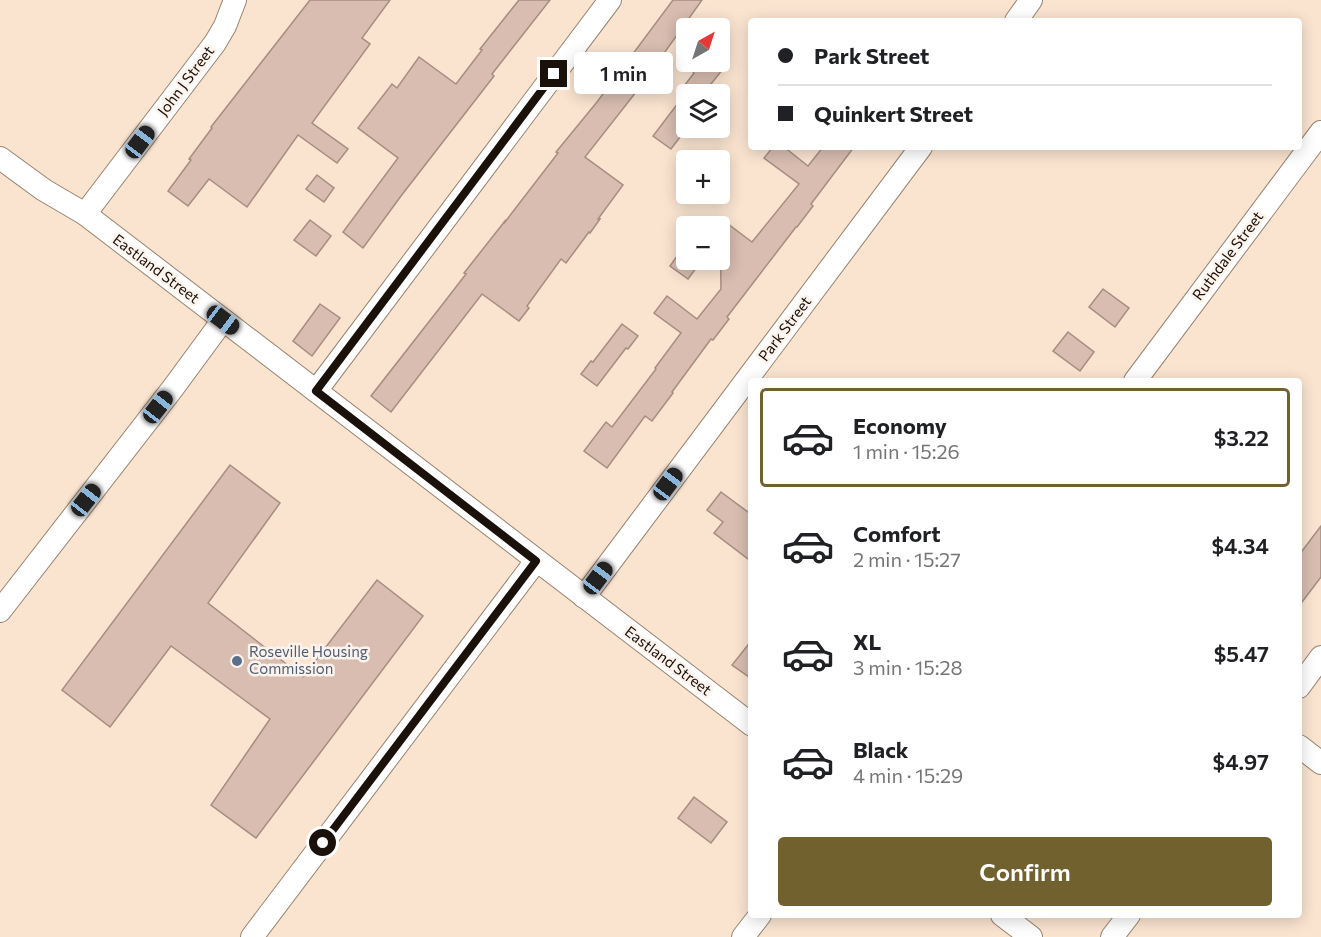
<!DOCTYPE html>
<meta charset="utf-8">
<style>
:root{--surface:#fff;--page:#f2f2f2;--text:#202124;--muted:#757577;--line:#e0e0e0;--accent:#71612f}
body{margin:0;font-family:Commissioner,sans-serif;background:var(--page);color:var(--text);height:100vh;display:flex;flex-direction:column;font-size:22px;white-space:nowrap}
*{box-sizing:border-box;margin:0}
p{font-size:20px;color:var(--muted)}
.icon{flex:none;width:33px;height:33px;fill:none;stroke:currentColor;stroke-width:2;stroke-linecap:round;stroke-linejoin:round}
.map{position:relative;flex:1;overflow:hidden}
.panel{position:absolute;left:748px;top:378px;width:554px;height:540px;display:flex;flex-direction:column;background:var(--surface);border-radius:6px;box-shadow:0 3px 15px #0003}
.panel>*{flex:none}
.hud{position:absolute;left:748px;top:18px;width:554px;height:132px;border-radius:6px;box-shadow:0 3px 15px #0003;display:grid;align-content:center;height:132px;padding:0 30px;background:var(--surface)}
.needle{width:39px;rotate:39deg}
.buttons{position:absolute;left:676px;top:18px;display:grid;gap:12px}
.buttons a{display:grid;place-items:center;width:54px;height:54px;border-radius:6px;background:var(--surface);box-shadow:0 3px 15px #0003;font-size:30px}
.end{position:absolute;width:27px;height:27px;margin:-14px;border:8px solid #19110a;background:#fff;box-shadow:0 0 0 3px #fff}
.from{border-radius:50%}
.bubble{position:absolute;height:42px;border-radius:6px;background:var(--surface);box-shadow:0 3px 15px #0003;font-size:20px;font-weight:600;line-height:42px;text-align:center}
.car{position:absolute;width:18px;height:36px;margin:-18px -9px;border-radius:8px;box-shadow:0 0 4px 2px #0007;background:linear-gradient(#222 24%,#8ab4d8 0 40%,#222 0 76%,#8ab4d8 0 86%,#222 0)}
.hud b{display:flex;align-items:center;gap:21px;height:57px;font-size:22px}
.hud b+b{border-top:2px solid var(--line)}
.hud i{width:15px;height:15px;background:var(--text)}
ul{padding:10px 0 0;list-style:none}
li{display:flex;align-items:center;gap:18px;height:99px;margin:0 12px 9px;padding:0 18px;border:3px solid transparent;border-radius:6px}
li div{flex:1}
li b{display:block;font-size:22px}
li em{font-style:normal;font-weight:600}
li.selected{border-color:var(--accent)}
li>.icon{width:54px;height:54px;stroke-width:1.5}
.button{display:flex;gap:12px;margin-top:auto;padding:12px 30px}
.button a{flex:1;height:69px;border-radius:6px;background:var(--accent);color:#fff;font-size:24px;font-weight:600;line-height:69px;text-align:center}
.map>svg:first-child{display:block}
</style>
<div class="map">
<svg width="1321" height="937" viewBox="0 0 1321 937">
<rect width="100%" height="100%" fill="#fae4d0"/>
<g fill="#d8bdb0" stroke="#a68d80" stroke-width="1.5">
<path d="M310,0H390L362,38L370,44L312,123L348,149L337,163L298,135L247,207L209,179L188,206L168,191L191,160L189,159L212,128L211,127Z"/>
<path d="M519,0H550L492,74L494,76L401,196L363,248L343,232L398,158L358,128L392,84L397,88L419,57L456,84L482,50L480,49Z"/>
<path d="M673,0H702L640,87L585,157L623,185L598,219H600L590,233L589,232L566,263L561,259L527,306L529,308L519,321L482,294L391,412L371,396L442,305L466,274L464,273L505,221V222L558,153L556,152L597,102Z"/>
<path d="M700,62H712L723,69L703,94H687V128L671,149L653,136L685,94H678L694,73L693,72Z"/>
<path d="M773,147H784L808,166L823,147H854L811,204L813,206L797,227H796L727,317L729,319L713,340L711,339L672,392L673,393L652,421L645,416L607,468L584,451L606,422L612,427L656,369L655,368L681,333L654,313L667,296L697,319L721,289L720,218L752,242L799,184L764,158Z"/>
<path d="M317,175L334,188L324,202L306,189Z"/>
<path d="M310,220L331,236L316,256L294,240Z"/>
<path d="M682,249L687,253V260H696L700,263L688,279L670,266Z"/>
<path d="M1103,289L1129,308L1115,327L1089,307Z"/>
<path d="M320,304L340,318L312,356L293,341Z"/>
<path d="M622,324L638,336L628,349L626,348L597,386L581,374L591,361L593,362Z"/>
<path d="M1068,332L1094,352L1080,371L1053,351Z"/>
<path d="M230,465L280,503L208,603L303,677L377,580L423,616L256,838L211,805L270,719L171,646L110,727L62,690Z"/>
<path d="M721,492L752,515V562L714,533L723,522L707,510Z"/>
<path d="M1321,526V577L1299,606V555Z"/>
<path d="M752,640V679L732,665Z"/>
<path d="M694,797L727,822L711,843L678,818Z"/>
</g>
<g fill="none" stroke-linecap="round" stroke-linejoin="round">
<defs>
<g id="street">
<path d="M1016,21L1031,0"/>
<path d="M0,158L44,190L85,214L752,725"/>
<path d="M85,214L215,43L225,26L235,0"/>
<path d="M1135,381L1321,132"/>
<path d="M316,391L610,0"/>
<path d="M584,597L921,147"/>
<path d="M0,611L173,388L223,320"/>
<path d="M1299,687L1321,657"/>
<path d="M1299,746L1321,763"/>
<path d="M1002,915L1031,937"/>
<path d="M252,937L536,561"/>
<path d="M743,937L760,915"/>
<path d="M1112,937L1129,915"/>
</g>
</defs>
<use href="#street" stroke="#968370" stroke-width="24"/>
<use href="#street" stroke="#fff" stroke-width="22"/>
</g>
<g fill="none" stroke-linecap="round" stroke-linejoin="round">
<path stroke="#19110a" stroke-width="8" d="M323,843L536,561L316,391L554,74"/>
</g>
<circle fill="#5c6f8a" stroke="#fcf4ec" stroke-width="2" cx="237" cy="661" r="6"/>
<g text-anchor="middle" stroke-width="5" stroke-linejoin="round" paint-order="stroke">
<g font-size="15" fill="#19110a" stroke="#fcf4ec">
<text transform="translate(186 81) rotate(-53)" y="5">John J Street</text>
<text transform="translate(1228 256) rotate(-53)" y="5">Ruthdale Street</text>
<text transform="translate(156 269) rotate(37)" y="5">Eastland Street</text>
<text transform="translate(785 329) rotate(-53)" y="5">Park Street</text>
<text transform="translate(668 661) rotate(37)" y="5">Eastland Street</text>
</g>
<g font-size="15" fill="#4e5e75" stroke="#fcf4ec" text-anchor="start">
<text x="249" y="657">Roseville Housing<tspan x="249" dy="17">Commission</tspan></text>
</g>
</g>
</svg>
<div class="buttons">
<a><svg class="needle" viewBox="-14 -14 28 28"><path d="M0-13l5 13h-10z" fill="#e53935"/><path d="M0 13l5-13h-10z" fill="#757577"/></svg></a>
<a><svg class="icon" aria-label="layers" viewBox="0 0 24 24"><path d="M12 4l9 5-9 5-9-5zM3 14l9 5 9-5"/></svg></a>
<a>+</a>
<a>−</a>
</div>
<i class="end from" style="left:323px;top:843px"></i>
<i class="end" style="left:554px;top:74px"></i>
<div class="bubble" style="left:574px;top:52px;width:99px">1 min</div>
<i class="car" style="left:140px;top:142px;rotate:37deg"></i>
<i class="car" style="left:223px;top:320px;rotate:127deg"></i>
<i class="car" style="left:158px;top:407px;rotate:38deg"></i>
<i class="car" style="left:668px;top:484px;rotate:37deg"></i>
<i class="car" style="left:86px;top:500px;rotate:38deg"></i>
<i class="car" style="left:598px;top:578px;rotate:37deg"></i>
<div class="hud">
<b><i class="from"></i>Park Street</b>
<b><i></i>Quinkert Street</b>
</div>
<section class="panel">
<ul>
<li class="selected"><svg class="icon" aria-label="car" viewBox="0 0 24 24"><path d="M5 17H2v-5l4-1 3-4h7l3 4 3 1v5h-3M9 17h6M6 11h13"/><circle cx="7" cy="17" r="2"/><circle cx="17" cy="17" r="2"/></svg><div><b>Economy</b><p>1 min · 15:26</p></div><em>$3.22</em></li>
<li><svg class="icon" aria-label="car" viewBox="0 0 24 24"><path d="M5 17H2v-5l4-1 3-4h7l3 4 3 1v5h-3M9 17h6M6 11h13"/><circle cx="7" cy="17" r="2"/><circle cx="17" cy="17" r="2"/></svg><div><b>Comfort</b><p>2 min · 15:27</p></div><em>$4.34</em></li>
<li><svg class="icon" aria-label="car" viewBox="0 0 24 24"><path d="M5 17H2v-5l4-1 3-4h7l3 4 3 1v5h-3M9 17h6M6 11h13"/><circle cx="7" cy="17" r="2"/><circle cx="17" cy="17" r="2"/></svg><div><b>XL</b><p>3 min · 15:28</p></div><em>$5.47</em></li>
<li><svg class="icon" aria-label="car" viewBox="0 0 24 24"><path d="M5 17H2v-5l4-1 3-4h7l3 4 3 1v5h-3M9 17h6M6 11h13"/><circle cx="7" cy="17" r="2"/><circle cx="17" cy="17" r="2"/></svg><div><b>Black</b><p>4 min · 15:29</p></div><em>$4.97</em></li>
</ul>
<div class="button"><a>Confirm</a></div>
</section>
</div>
